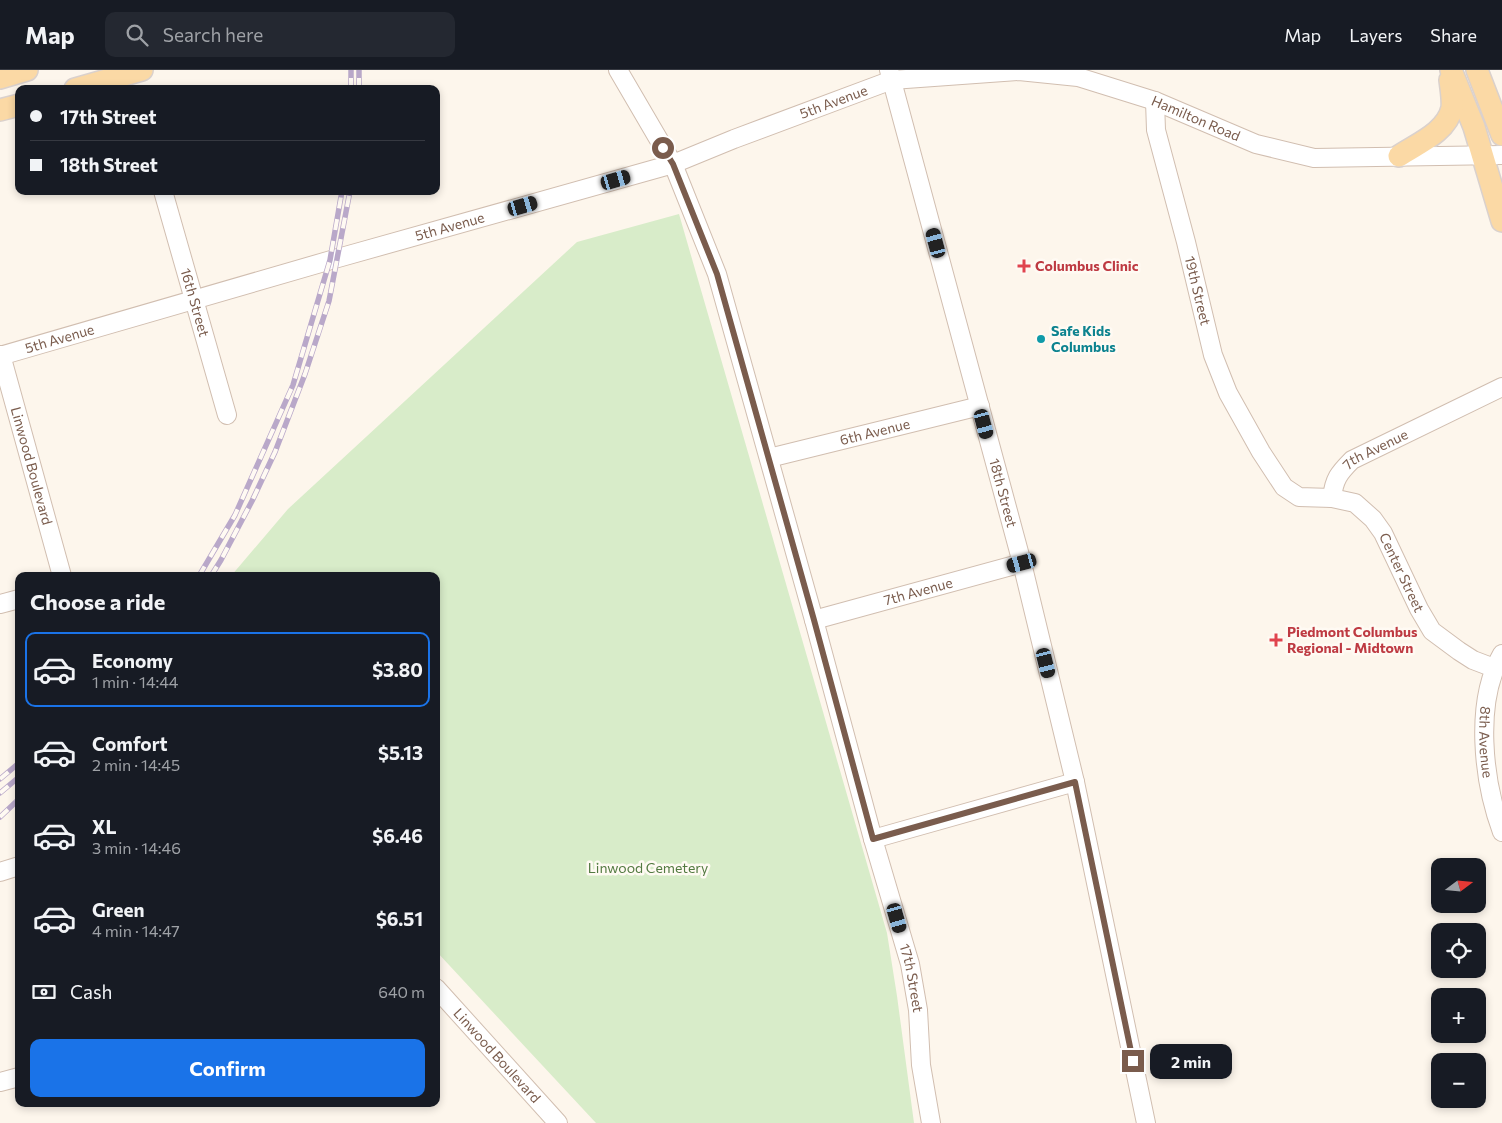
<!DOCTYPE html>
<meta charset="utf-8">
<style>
:root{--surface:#171b24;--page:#242831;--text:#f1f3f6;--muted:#9ea1a6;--line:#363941;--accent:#1a73e8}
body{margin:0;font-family:Commissioner,sans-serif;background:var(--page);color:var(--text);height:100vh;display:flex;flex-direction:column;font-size:19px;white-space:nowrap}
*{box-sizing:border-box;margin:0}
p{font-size:16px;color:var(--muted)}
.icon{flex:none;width:28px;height:28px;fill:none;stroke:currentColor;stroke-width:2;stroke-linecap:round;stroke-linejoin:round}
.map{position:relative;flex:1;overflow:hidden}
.details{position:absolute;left:15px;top:502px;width:425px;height:535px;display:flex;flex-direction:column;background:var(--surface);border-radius:10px;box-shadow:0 2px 8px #0003}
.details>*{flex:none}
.guide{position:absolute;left:15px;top:15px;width:425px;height:110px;border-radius:10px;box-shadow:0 2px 8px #0003;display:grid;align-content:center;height:110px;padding:0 15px;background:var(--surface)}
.needle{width:32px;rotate:74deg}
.fabs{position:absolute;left:1431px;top:788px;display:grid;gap:10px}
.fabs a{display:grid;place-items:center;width:55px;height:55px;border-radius:10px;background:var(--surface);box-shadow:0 2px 8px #0003;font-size:25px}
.end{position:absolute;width:22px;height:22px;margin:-11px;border:6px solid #7a5c4d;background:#fff;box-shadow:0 0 0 2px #fff}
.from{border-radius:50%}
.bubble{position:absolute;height:35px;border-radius:10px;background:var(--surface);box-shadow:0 2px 8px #0003;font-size:16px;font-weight:700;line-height:35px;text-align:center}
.car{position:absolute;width:15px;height:30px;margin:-15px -8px;border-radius:6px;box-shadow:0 0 4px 1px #0007;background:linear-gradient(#222 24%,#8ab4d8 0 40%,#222 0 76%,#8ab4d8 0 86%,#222 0)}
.guide b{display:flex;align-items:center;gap:18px;height:48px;font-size:19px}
.guide b+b{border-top:1px solid var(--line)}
.guide i{width:12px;height:12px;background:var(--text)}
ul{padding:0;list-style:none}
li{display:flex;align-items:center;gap:15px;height:75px;margin:0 10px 8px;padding:0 5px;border:2px solid transparent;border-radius:10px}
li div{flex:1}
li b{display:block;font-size:19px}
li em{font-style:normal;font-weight:700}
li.current{border-color:var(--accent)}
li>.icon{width:45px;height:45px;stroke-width:1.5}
h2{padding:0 15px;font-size:22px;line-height:60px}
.pay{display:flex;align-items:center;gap:12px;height:55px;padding:0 15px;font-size:19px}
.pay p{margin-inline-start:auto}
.cta{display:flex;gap:10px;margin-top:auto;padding:10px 15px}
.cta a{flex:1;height:58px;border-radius:10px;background:var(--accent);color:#fff;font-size:20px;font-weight:700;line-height:58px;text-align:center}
header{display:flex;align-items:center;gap:30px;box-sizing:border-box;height:70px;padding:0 25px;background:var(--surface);border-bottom:1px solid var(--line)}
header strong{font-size:24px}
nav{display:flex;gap:28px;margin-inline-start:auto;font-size:18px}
.search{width:350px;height:45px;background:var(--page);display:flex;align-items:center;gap:12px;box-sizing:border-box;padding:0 18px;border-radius:10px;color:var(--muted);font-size:19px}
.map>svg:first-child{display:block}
</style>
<header>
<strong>Map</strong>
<div class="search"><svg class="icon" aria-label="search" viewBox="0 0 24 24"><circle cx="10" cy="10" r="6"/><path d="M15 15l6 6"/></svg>Search here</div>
<nav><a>Map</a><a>Layers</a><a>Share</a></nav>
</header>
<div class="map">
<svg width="1502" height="1053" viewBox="0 0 1502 1053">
<rect width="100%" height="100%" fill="#fdf6ec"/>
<path fill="#d8ecc9" d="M679,144L887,863L897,926L914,1053H596L436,881V506H231L288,439L577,172Z"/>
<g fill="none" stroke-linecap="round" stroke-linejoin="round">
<defs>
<g id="minor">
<path id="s1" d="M618,0L673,94L717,204L814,550L873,769L910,894L918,940L921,995L931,1053"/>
<path id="s2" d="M889,0L1022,493L1075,712L1146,1053"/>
<path id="s3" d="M1155,31L1156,60L1186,172L1213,285L1228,323L1261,382L1284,417L1299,427L1332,428L1355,433L1373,449L1383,463L1419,539L1432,561L1459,581L1473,590L1494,598"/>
<path id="s4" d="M163,121L227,345"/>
<path id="s5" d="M1,285L62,506"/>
<path id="s6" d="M0,286L338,188L673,94L734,69L892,10L1019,1L1078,7L1155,31L1256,74L1314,88L1502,85"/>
<path id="s7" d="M769,388L980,336"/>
<path id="s8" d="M1332,428C1334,409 1339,403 1352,390L1502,317"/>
<path d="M0,534L19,529"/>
<path id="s9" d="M814,550L1022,493"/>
<path id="s10" d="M1502,584C1474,632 1483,711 1502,762"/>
<path d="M873,769L1075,712"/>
<path d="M0,802L19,796"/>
<path id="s11" d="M436,918L558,1053"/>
<path d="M0,1012L19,1007"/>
</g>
<g id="major">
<path d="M1451,0L1474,57L1502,151"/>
<path d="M1477,0L1502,65"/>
<path d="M0,8L27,0"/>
<path d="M75,19L142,0"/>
<path d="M0,40L19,35"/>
<path d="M1399,86C1417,74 1447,62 1452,38C1453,29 1451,19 1450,10"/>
</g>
</defs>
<use href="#minor" stroke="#d1beb0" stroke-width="20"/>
<use href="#major" stroke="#dad1cd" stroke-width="24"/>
<use href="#minor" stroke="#fff" stroke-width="18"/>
<use href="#major" stroke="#fbd9a5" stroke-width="21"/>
<defs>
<g id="rail">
<path d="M351,19V0"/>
<path d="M359,19V0"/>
<path d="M199,506L235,445L293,315L330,190L342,121"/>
<path d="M211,506L221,490L252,431L275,382L305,304L329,231L350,121"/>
<path d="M0,709L19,693"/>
<path d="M0,723L19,707"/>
<path d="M0,747L19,729"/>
</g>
</defs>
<use href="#rail" stroke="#b9a8c9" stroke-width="5.5"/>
<use href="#rail" stroke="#fffaf3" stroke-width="4" stroke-dasharray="11" stroke-linecap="butt"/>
</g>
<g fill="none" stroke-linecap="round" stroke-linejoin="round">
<path stroke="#7a5c4d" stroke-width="6" d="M663,78L673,94L717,204L814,550L873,769L1075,712L1133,991"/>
</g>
<g fill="#e0444e" stroke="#fffaf3" stroke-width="2">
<path d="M1021.5 188.5h5v5h5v5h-5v5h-5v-5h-5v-5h5z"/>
<path d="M1273.5 562.5h5v5h5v5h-5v5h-5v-5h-5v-5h5z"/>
</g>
<circle fill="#0f9aa8" stroke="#fffaf3" stroke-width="2" cx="1041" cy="269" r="5"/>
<g text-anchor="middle" stroke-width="5" stroke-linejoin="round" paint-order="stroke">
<g font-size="14" fill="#7a5c4d" stroke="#fffaf3">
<text dy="5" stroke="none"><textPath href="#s6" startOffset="872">5th Avenue</textPath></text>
<text dy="5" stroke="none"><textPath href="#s6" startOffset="1246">Hamilton Road</textPath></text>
<text dy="5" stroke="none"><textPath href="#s6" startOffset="468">5th Avenue</textPath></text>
<text dy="5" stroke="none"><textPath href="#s3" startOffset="195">19th Street</textPath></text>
<text dy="5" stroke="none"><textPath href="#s4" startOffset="116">16th Street</textPath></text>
<text dy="5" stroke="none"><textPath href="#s6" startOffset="62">5th Avenue</textPath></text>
<text dy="5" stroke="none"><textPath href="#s7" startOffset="109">6th Avenue</textPath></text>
<text dy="5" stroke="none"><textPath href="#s8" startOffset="70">7th Avenue</textPath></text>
<text dy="5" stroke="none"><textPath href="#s5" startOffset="115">Linwood Boulevard</textPath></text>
<text dy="5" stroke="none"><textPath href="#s2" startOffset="438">18th Street</textPath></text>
<text dy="5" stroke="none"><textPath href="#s3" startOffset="571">Center Street</textPath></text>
<text dy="5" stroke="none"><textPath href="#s9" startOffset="108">7th Avenue</textPath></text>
<text dy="5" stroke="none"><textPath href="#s10" startOffset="91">8th Avenue</textPath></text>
<text dy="5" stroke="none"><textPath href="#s1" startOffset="958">17th Street</textPath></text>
<text dy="5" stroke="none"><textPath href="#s11" startOffset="91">Linwood Boulevard</textPath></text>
</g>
<g font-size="14" font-weight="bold" fill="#be3a42" stroke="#fffaf3" text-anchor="start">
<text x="1035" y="201">Columbus Clinic</text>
<text x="1287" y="567">Piedmont Columbus<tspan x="1287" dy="16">Regional - Midtown</tspan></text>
</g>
<g font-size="14" font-weight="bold" fill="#0d838f" stroke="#fffaf3" text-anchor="start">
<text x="1051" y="266">Safe Kids<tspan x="1051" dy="16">Columbus</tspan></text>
</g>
<g font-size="14" fill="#537a41" stroke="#fffaf3">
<text x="648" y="803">Linwood Cemetery</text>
</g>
</g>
</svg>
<div class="fabs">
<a><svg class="needle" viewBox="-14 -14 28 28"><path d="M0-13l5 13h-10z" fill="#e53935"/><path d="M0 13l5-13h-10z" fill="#9ea1a6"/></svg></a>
<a><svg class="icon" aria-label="locate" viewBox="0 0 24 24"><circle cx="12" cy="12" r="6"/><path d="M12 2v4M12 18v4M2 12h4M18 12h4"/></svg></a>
<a>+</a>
<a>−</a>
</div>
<i class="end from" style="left:663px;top:78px"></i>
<i class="end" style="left:1133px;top:991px"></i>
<div class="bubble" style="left:1150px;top:974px;width:82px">2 min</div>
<i class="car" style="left:616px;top:110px;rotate:74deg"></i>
<i class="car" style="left:523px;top:136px;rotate:74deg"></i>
<i class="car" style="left:936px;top:173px;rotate:345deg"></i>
<i class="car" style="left:984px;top:354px;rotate:165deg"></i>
<i class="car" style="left:1022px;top:493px;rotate:255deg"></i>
<i class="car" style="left:1046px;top:593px;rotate:166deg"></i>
<i class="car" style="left:897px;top:848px;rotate:164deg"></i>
<div class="guide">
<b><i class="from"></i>17th Street</b>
<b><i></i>18th Street</b>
</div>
<section class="details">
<h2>Choose a ride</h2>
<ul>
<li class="current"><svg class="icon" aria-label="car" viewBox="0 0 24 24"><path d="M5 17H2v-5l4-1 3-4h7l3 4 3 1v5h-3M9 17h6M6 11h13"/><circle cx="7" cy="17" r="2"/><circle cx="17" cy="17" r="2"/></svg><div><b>Economy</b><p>1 min · 14:44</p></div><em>$3.80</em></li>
<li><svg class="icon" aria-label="car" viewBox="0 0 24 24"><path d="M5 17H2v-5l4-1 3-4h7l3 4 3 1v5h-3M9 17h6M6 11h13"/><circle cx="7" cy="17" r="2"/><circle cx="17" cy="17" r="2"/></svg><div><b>Comfort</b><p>2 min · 14:45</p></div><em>$5.13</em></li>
<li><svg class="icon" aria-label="car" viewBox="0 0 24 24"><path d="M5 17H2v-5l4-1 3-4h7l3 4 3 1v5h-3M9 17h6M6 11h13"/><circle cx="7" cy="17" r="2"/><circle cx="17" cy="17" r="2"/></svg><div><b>XL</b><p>3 min · 14:46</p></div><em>$6.46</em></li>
<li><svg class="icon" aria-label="car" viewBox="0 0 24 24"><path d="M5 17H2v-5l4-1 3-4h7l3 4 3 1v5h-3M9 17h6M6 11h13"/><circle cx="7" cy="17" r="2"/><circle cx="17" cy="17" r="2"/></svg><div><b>Green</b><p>4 min · 14:47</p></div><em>$6.51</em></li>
</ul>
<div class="pay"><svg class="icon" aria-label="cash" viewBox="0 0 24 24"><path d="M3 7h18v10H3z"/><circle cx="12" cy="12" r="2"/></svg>Cash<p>640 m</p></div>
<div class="cta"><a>Confirm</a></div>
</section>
</div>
